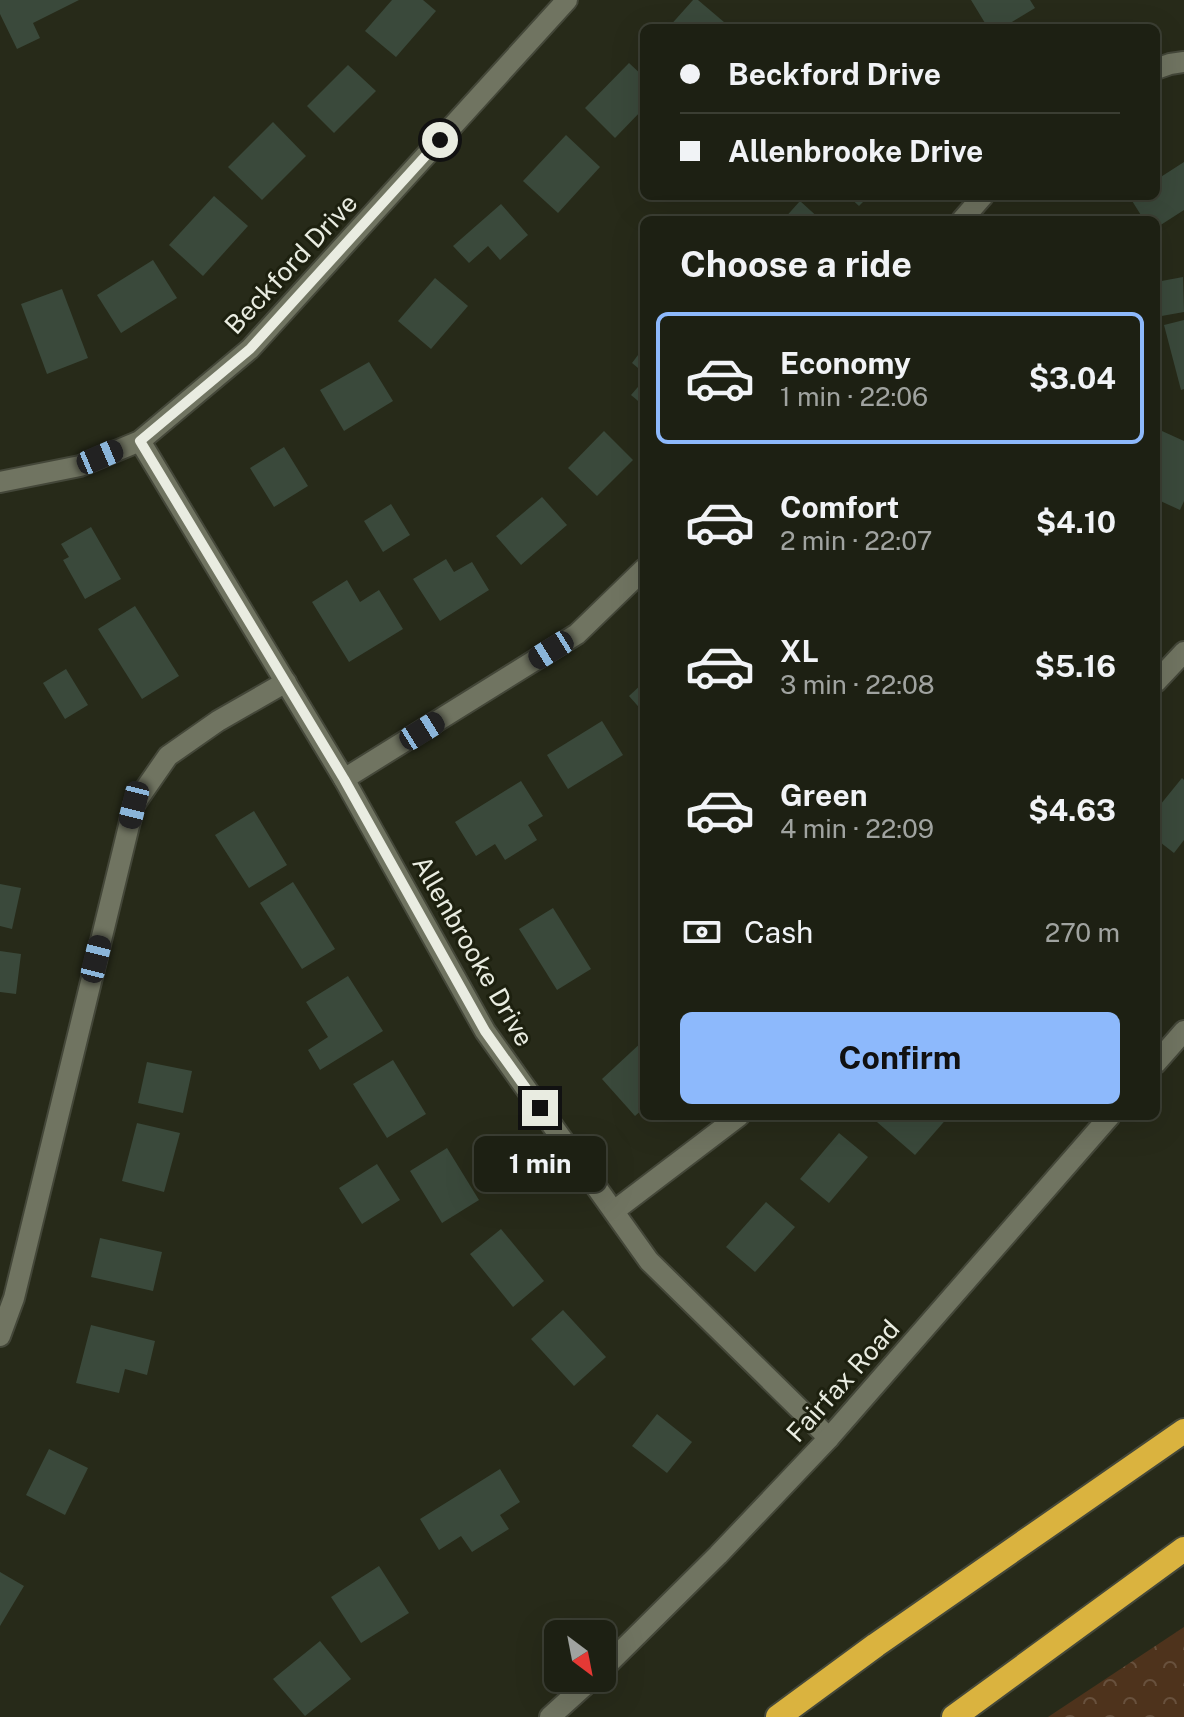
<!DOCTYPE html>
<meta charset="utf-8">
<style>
:root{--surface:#1d2013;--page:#25281c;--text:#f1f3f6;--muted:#a0a3a0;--line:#3b3e33;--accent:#8db9fc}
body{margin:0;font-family:"Public Sans",sans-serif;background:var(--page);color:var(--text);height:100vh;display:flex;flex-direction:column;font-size:30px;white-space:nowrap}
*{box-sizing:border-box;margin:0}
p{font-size:26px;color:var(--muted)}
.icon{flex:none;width:44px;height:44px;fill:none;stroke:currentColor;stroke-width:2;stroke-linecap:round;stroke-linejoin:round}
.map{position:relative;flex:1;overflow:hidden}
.side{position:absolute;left:640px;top:216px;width:520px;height:904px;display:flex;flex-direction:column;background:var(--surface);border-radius:12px;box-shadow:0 8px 32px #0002,0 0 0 2px var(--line)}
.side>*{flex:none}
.guide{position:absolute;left:640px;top:24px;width:520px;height:176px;border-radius:12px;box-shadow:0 8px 32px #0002,0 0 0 2px var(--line);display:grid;align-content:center;height:176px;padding:0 40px;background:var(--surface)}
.needle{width:52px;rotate:148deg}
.controls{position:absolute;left:544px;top:1620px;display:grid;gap:16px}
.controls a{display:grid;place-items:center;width:72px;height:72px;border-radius:12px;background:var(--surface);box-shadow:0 8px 32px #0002,0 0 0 2px var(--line);font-size:40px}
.end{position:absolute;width:36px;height:36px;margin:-18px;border:10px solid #e9ece1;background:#111;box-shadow:0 0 0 4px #111}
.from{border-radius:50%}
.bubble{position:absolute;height:56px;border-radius:12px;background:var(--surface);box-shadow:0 8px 32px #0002,0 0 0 2px var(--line);font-size:26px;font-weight:700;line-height:56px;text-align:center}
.car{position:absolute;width:24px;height:48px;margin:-24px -12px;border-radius:10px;box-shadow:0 0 6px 2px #0007;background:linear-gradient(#222 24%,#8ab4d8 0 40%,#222 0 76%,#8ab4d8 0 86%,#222 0)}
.guide b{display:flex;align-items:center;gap:28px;height:76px;font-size:30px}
.guide b+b{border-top:2px solid var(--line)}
.guide i{width:20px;height:20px;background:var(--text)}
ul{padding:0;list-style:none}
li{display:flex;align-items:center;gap:24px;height:132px;margin:0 16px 12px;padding:0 24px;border:4px solid transparent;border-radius:12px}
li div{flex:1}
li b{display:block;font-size:30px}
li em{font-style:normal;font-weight:700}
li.current{border-color:var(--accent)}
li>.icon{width:72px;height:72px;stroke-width:1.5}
h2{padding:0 40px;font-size:36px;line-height:96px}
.pay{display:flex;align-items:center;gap:20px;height:88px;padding:0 40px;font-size:30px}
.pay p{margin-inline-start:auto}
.primary-button{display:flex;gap:16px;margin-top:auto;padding:16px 40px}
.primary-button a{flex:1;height:92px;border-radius:12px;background:var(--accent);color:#111;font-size:32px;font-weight:700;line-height:92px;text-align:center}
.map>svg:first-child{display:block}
</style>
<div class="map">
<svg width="1184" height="1717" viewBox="0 0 1184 1717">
<defs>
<pattern id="forest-crowns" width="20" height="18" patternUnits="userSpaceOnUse" patternTransform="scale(2)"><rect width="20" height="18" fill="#4e331c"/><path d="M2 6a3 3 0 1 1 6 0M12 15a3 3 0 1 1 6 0" fill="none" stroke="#68513d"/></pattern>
</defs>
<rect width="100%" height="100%" fill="#272a19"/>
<path fill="url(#forest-crowns)" d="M1184,1627V1717H1048Z"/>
<g fill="#3a493b">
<path d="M0,0H79L33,23L40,38L17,49L0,14Z"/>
<path d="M392,0H423L436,11L396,57L365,31Z"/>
<path d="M693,0H698L731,28H668Z"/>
<path d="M971,0H1030L1035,8L1002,28H988Z"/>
<path d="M629,63L644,77V108L615,138L585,108Z"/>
<path d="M348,65L376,91L334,133L307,106Z"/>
<path d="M273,122L306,156L262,200L228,167Z"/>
<path d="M566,135L600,167L558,213L523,181Z"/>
<path d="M1184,162V210L1156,228V220H1144L1129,196H1156V180Z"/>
<path d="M214,196L248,226L203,276L169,245Z"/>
<path d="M848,196H869L859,206Z"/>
<path d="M800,201L821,220H783Z"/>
<path d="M501,204L528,235L500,260L488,246L469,263L453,246Z"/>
<path d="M153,260L177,298L121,333L97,295Z"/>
<path d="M1183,277L1184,312L1156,317V282Z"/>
<path d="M435,278L468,306L431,349L398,321Z"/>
<path d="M62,289L88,358L47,374L21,304Z"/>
<path d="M1184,320V389L1181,390L1164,325Z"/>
<path d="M644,347V373L632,363Z"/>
<path d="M369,362L393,401L344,431L320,390Z"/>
<path d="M644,380V406L631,395Z"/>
<path d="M604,431L633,460L597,496L568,468Z"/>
<path d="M1162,431L1184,441V501L1180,510L1156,499V444Z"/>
<path d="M284,447L308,486L274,507L250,468Z"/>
<path d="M542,497L567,525L521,565L496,536Z"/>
<path d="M391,504L410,535L383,552L364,521Z"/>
<path d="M91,527L121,579L85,599L63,560L69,557L61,544Z"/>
<path d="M446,559L454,572L472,562L489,590L440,621L413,579Z"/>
<path d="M347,580L360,602L379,590L403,629L349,662L312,602Z"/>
<path d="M135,606L179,676L142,699L98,629Z"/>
<path d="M66,669L88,705L65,719L43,683Z"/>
<path d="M644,682V713L629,696Z"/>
<path d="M602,721L623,755L568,789L547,755Z"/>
<path d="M1182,778L1184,780V840L1174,853L1156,839V810Z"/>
<path d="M521,781L543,816L528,825L537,840L505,860L495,844L476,856L455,822Z"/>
<path d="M254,811L287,865L249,888L215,835Z"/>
<path d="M293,882L335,949L302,969L260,903Z"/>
<path d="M0,884L21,888L12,929L0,926Z"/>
<path d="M553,908L591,969L557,990L519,929Z"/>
<path d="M0,951L21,954L16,994L0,992Z"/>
<path d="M348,976L383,1031L320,1070L308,1050L328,1037L306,1002Z"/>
<path d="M644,1040V1108L635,1116L602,1079Z"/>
<path d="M393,1060L426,1114L387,1138L353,1084Z"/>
<path d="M147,1062L192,1071L183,1113L138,1103Z"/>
<path d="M882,1116H949L915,1155L877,1122Z"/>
<path d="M137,1123L180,1133L164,1192L122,1181Z"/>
<path d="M839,1133L868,1157L829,1203L800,1179Z"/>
<path d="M447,1148L479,1200L442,1223L410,1171Z"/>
<path d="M377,1164L400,1200L362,1224L339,1188Z"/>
<path d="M766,1202L795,1227L755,1272L726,1247Z"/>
<path d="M501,1229L544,1281L513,1307L470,1254Z"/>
<path d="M100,1238L162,1252L153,1291L91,1277Z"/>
<path d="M563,1310L606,1357L574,1386L531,1339Z"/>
<path d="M91,1325L155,1341L147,1375L125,1369L119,1393L76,1383Z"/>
<path d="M657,1414L692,1442L667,1473L632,1446Z"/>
<path d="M49,1449L88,1468L65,1515L26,1495Z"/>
<path d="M500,1469L520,1502L500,1515L509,1529L472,1552L461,1536L439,1550L420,1519Z"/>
<path d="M379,1566L409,1613L361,1643L331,1597Z"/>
<path d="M0,1572L24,1586L0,1626Z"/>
<path d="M320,1641L351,1679L305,1716L273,1679Z"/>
</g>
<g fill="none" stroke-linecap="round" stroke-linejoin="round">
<defs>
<g id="minor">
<path d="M1156,69L1170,64L1184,62"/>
<path d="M962,220L983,196"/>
<path d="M140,441L344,779L485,1031L649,1261L829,1438"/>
<path d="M0,482L80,466L140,441L250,349L567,0"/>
<path d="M1156,682L1184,652"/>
<path d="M344,779L577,634L644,569"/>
<path d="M614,1211L739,1116"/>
<path d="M0,1336L14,1298L134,805L168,756L218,721L286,682"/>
</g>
<g id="tertiary">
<path d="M1156,1063L1184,1031"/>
<path d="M602,1670L718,1555L829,1438L1110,1116"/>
<path d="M550,1717L593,1678"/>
</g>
<g id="motorway">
<path d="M778,1717L876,1645L1184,1431"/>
<path d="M954,1717L1184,1549"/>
</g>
</defs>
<use href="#minor" stroke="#444739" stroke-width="24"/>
<use href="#tertiary" stroke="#444739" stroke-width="24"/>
<use href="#motorway" stroke="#444739" stroke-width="28"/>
<use href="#minor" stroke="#707461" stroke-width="20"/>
<use href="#tertiary" stroke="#707461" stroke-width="20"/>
<use href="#motorway" stroke="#dab33f" stroke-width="24"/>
</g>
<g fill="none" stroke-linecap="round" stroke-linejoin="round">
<path stroke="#e9ece1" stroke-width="10" d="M440,140L250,349L140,441L344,779L485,1031L540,1108"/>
</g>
<g text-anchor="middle" stroke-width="6" stroke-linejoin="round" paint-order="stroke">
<g font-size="26" fill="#e9ece1" stroke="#1d200f">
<text transform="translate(291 264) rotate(-47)" y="9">Beckford Drive</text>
<text transform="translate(473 951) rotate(60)" y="9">Allenbrooke Drive</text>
<text transform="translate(843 1381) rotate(-48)" y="9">Fairfax Road</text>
</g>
</g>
</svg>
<div class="controls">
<a><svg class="needle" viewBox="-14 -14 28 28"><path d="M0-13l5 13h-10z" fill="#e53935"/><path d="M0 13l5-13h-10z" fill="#a0a3a0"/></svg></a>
</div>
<i class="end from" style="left:440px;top:140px"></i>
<i class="end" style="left:540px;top:1108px"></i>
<div class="bubble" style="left:474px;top:1136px;width:132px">1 min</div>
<i class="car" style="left:100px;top:457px;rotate:67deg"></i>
<i class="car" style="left:551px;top:650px;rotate:238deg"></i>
<i class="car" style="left:422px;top:731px;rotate:58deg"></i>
<i class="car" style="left:134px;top:805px;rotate:194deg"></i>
<i class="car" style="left:96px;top:959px;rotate:14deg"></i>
<div class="guide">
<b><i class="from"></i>Beckford Drive</b>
<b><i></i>Allenbrooke Drive</b>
</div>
<section class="side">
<h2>Choose a ride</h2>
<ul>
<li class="current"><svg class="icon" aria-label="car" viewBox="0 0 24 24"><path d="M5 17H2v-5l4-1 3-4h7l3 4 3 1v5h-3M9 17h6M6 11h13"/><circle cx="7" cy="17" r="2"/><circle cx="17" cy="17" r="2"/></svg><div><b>Economy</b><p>1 min · 22:06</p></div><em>$3.04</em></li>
<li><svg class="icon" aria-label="car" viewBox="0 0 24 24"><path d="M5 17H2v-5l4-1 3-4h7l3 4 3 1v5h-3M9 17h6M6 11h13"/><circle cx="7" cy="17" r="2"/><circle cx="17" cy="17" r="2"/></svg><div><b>Comfort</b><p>2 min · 22:07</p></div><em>$4.10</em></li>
<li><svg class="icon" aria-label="car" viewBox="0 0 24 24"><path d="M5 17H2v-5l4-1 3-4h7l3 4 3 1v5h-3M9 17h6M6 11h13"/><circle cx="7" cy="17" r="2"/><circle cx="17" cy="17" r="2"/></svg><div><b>XL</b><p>3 min · 22:08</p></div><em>$5.16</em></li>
<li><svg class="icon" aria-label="car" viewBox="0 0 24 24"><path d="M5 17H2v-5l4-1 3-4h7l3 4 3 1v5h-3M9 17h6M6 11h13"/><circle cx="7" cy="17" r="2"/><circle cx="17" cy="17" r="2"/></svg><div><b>Green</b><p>4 min · 22:09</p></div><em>$4.63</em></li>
</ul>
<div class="pay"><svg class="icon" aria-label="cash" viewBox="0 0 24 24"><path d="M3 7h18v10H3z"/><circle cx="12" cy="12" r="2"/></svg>Cash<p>270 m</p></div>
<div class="primary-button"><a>Confirm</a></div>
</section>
</div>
